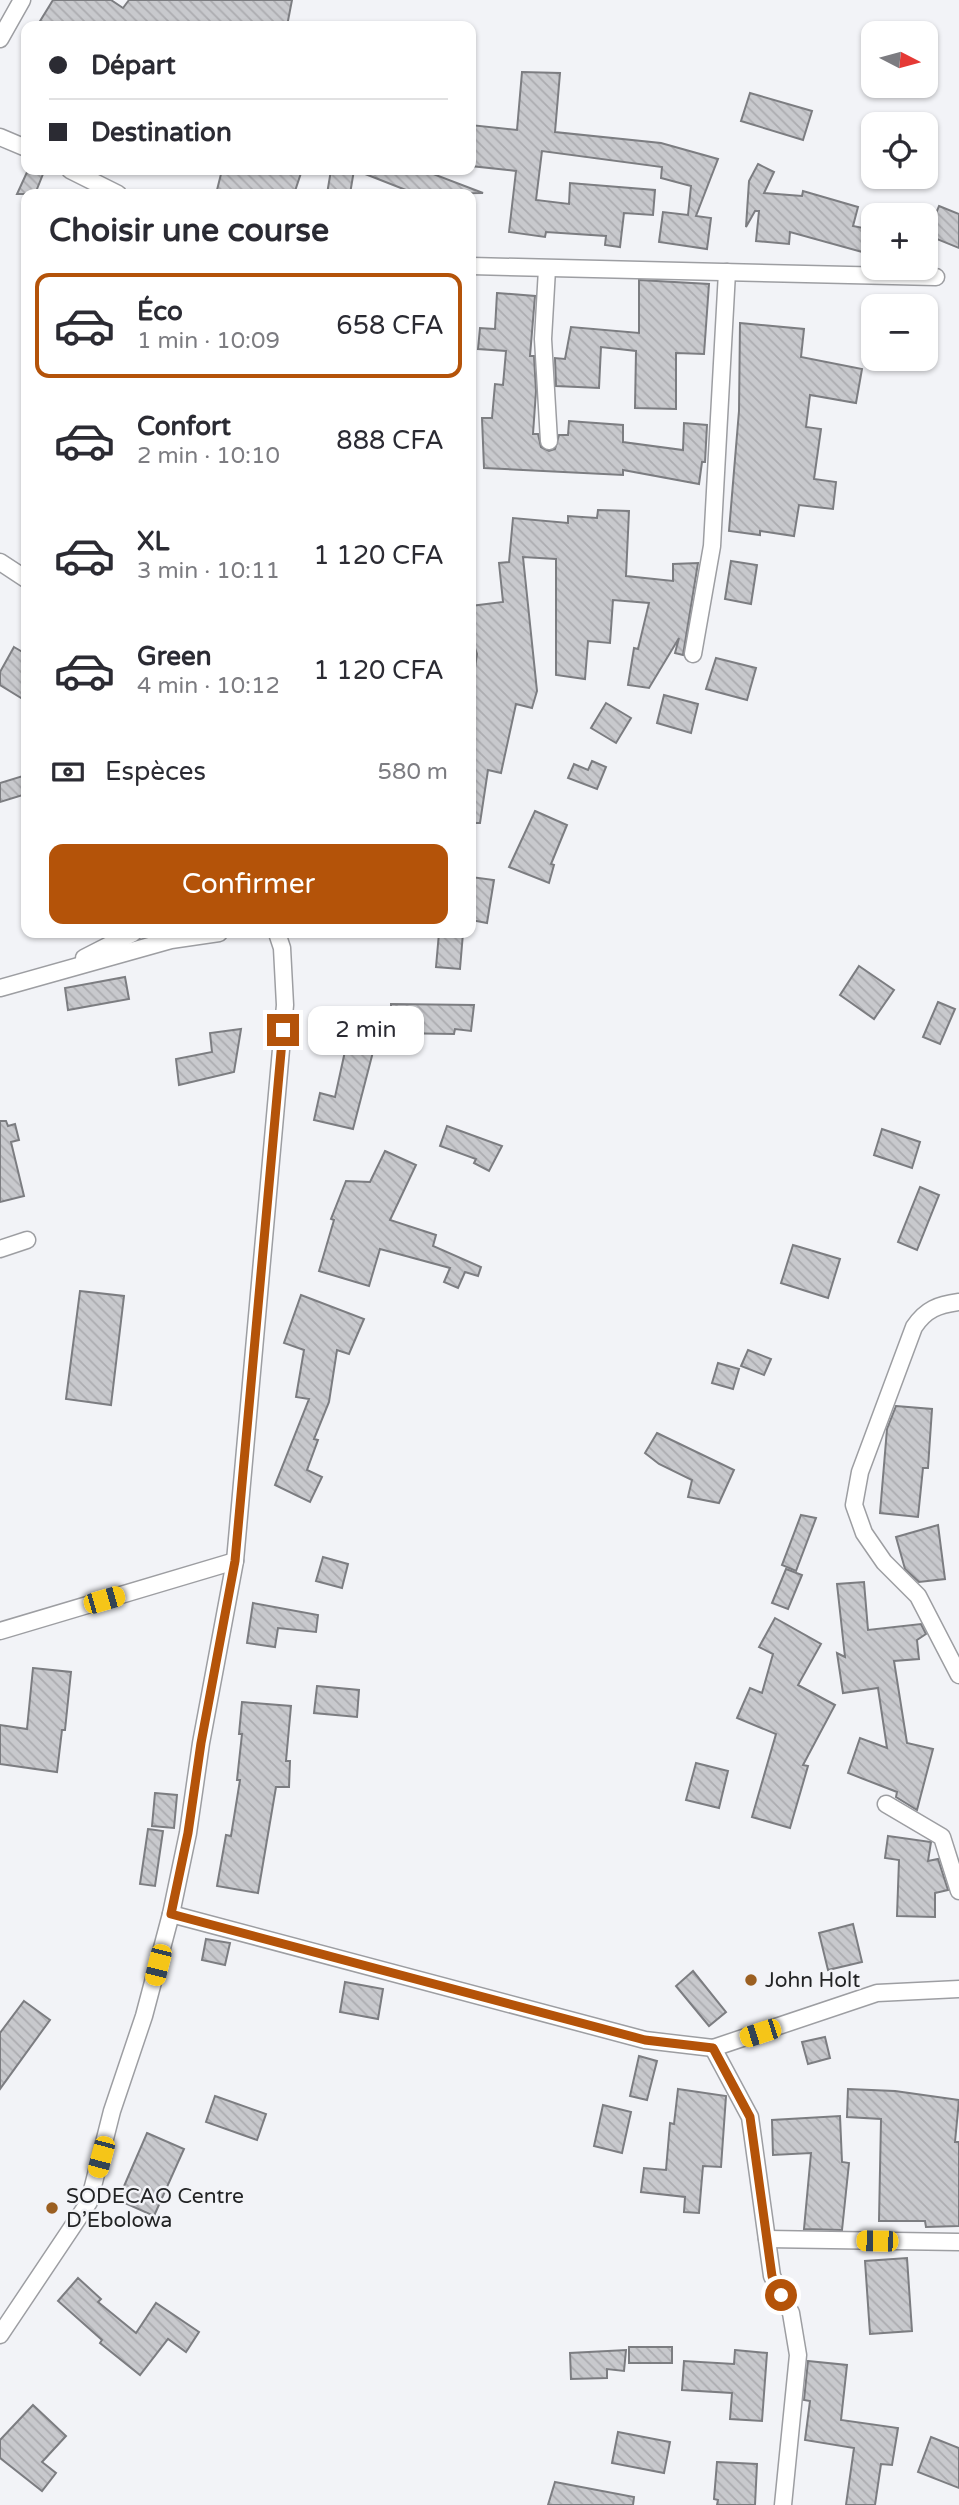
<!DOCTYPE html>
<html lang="fr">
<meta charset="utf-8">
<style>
:root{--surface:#fff;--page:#f7f7f7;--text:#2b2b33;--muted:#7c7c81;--line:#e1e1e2;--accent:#b45309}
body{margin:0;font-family:"Varela Round",sans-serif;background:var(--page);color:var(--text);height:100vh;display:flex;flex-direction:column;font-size:26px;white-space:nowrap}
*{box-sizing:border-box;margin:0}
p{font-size:23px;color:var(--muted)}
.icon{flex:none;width:38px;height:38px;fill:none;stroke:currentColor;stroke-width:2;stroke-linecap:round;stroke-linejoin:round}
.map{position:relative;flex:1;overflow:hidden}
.details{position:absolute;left:21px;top:189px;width:455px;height:749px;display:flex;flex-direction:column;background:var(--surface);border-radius:14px;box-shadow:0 2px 5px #0004}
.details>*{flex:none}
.guide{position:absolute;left:21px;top:21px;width:455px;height:154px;border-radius:14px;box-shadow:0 2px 5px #0004;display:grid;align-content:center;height:154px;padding:0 28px;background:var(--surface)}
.needle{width:46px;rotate:96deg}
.fabs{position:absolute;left:861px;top:21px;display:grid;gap:14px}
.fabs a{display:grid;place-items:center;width:77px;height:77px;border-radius:14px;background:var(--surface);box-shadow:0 2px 5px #0004;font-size:35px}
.end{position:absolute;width:32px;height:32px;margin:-16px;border:9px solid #b45309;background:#fff;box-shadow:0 0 0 4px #fff}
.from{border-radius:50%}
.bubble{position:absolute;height:49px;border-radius:14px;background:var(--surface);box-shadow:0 2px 5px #0004;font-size:23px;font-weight:600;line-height:49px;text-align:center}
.car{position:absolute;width:21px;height:42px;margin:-21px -10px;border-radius:9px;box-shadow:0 0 5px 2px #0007;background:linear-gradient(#f5c518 24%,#345 0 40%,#f5c518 0 76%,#345 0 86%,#f5c518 0)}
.guide b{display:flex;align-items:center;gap:24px;height:66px;font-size:26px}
.guide b+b{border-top:2px solid var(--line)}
.guide i{width:18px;height:18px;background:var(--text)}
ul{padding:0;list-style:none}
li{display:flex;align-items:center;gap:21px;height:105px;margin:0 14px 10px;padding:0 14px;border:4px solid transparent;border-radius:14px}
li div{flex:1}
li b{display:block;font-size:26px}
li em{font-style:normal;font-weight:600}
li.current{border-color:var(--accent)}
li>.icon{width:63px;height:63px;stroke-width:1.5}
h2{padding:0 28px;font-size:32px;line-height:84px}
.pay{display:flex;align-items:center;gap:18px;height:77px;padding:0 28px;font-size:26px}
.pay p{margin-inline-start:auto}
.cta{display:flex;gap:14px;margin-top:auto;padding:14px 28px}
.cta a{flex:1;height:80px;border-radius:14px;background:var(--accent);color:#fff;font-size:28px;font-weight:600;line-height:80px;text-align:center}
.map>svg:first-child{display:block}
</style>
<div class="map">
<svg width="959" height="2505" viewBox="0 0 959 2505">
<defs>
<pattern id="building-back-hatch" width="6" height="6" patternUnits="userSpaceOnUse" patternTransform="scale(1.75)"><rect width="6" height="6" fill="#c8c9cd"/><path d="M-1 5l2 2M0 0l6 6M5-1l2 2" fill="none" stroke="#acacb0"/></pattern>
</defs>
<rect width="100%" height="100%" fill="#f2f3f7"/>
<g fill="url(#building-back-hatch)" stroke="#7c7d81" stroke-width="2">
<path d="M53,0H111L123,8L129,0H292L287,26H37Z"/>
<path d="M522,72L560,73L555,132L661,143L718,159L696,216L711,218L707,249L659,242L663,212L688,215L691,186L661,178L662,167L542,151L536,200L569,204L570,183L655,190L653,215L624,213L620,247L605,245L606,236L546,232L545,237L509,232L516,171L471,166V125L517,130Z"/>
<path d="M750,93L812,111L803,140L741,121Z"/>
<path d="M758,164L774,172L764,193L802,196L803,191L858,207L853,226L873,230V255L790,232L789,244L756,241L759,211H755L746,227L749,181Z"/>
<path d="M28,170L43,174L35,194H17Z"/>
<path d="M222,170H302L294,194H216Z"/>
<path d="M331,170H354L350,194H327Z"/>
<path d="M355,170H434L433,174L483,193L416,194Z"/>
<path d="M939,206L959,214V248L927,235Z"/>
<path d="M639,280L709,284L704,354L676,353V409L635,408L636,351L601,347L599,388L556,386L555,358L565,359L571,327L639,333Z"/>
<path d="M497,293L535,296L530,356H534L536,391L533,434H538L541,447L549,451L555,449L559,435H568L569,421L623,425V442L683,450L684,423L707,425L705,462H702L699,484L623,470V475L484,468L482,418H492L495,384L503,385L506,351L478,349L480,328L495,329Z"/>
<path d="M740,323L804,329L801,357L862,369L856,403L810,395L806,427L821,429L814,479L836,482L833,509L799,505L794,536L760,531V535L729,531L739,411Z"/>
<path d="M598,510L629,511L626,576L673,581V564L698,563L683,655L675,653L679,638L649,688L628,685L634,648L638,649L649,603L613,600L610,643L588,641L585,679L556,675V559L523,557L537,691L532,708L516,704L501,773L488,770L480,823H471V694L477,654L471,636V606L503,602L499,563L509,562L513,518L568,523V516L597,518Z"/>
<path d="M731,561L757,565L751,604L725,599Z"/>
<path d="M14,647L26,654V701L0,685V672Z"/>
<path d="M716,658L756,668L747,700L706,689Z"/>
<path d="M664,695L698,704L691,733L657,723Z"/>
<path d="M606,703L631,718L616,743L591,728Z"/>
<path d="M592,761L606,767L597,789L568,778L574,764L588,770Z"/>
<path d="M26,775V794L0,802V783Z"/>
<path d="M535,811L567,825L551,864L554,865L549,883L509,867Z"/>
<path d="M471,877L494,880L487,923L471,920Z"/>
<path d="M439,933H463L460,969L436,967Z"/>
<path d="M859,966L894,990L874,1019L840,995Z"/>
<path d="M125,977L129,999L68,1010L65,988Z"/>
<path d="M938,1002L955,1009L940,1044L923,1037Z"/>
<path d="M391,1004L474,1005L471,1031L455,1029L454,1034L391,1033Z"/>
<path d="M241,1029L234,1072L179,1085L176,1059L212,1052L210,1033Z"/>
<path d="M347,1042L374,1048L353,1129L314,1120L320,1093L335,1097Z"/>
<path d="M0,1121H6L8,1126L15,1124L19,1140L11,1142L24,1196L0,1202Z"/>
<path d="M447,1126L502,1146L489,1171L474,1163L476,1159L440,1146Z"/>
<path d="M882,1129L920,1142L912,1168L874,1155Z"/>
<path d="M385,1151L416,1165L390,1220L436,1235L433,1246L481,1267L478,1276L465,1272L458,1288L444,1282L450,1268L380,1249L369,1286L319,1271L334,1220L331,1219L346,1181L370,1182Z"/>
<path d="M920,1187L939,1195L917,1250L898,1242Z"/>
<path d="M793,1245L840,1259L828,1298L781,1283Z"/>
<path d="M80,1291L124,1296L111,1405L66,1399Z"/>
<path d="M301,1295L364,1319L349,1354L337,1350L329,1402L314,1439L318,1440L307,1470L322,1477L310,1502L275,1485L309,1399L296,1397L304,1350L284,1343Z"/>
<path d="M748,1350L771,1359L764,1375L741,1366Z"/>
<path d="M718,1363L739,1369L733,1389L712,1383Z"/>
<path d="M896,1406L932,1409L928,1468H923L918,1517L880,1513L887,1429Z"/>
<path d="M657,1433L734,1470L719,1503L688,1497L692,1480L659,1464L645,1453Z"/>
<path d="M801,1515L816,1518L796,1571L782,1565Z"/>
<path d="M938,1525L945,1579L919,1582L905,1569L896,1537Z"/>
<path d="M323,1557L348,1564L342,1588L316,1581Z"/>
<path d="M786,1569L802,1575L788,1609L772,1603Z"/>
<path d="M864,1582L868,1630L921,1624L926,1634L917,1640L919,1659L894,1661L907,1743L933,1749L917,1810L896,1797L897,1792L848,1773L860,1738L887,1748L878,1688L843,1693L837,1653L845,1657L837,1584Z"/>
<path d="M253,1603L318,1615L316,1632L278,1628L275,1647L247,1643Z"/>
<path d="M775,1618L821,1644L798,1685L835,1705L803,1765L808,1766L790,1828L752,1817L776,1734L737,1718L750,1688L762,1693L773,1654L759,1647Z"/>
<path d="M33,1668L71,1672L65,1730H62L57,1772L0,1764V1725L27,1729Z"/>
<path d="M317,1686L359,1690L357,1717L314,1713Z"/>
<path d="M242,1702L291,1706L286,1761H290L289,1787H276L258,1893L217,1886L226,1835L231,1836L240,1780H237L242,1734H239Z"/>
<path d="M696,1763L728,1771L719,1808L686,1800Z"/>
<path d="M155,1793L177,1795L174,1828L152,1826Z"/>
<path d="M148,1829L163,1831L155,1886L140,1884Z"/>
<path d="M888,1836L931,1842L928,1861L938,1859L948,1890L935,1893V1917L897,1916L899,1860L885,1858Z"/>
<path d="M853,1924L862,1962L828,1970L819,1933Z"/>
<path d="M206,1939L230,1943L225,1965L202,1960Z"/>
<path d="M693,1971L726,2012L709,2026L676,1986Z"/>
<path d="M345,1982L383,1989L378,2019L340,2012Z"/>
<path d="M24,2001L50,2020L0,2089V2033Z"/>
<path d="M825,2037L830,2058L808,2064L802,2042Z"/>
<path d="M639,2056L657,2061L647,2100L630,2096Z"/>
<path d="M678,2089L726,2096L721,2167L703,2166L699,2213L684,2212L685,2197L641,2192L644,2168L666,2170L670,2123L674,2124Z"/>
<path d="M848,2089L895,2091L959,2100L955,2142H959V2226L926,2227L925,2221H879L881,2119L847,2117Z"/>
<path d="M215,2096L266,2114L257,2140L206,2122Z"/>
<path d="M603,2105L631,2112L622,2153L594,2146Z"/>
<path d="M840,2116L842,2162L849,2163L842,2230L804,2229L811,2153L773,2155L772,2120Z"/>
<path d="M147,2133L184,2149L154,2216L118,2200Z"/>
<path d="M907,2258L912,2331L870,2334L865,2261Z"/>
<path d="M78,2278L101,2299L98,2302L136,2333L156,2303L199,2332L186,2352L168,2339L140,2375L100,2343L102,2340L58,2301Z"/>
<rect x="629" y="2347" width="43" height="16"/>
<path d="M626,2350L624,2371L607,2369V2378L571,2379L570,2353Z"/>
<path d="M735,2350L767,2353L762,2421L730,2419L732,2393L682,2390L684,2361L734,2364Z"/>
<path d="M808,2361L847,2365L841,2420L898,2428L892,2465L881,2464L875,2505H846L854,2448L805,2440L810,2401L804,2400Z"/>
<path d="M33,2405L66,2436L42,2462L56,2473L42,2491L0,2458V2440Z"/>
<path d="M618,2432L670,2442L664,2473L612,2463Z"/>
<path d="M931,2437L959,2448V2488L918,2472Z"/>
<path d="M717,2462L757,2464L755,2505H717L718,2500L714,2499Z"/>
<path d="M555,2482L634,2497L633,2505H548Z"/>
</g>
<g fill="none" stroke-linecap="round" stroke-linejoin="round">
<defs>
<g id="minor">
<path d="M0,39L22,0"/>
<path d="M0,137L26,148"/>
<path d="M70,170L118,194"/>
<path d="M471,266L936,277"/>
<path d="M547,269L543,339L549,441"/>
<path d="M0,562L26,579"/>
<path d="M693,654L712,546L727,272"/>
<path d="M84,958L133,933"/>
<path d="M0,988L171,940L219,933"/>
<path d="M0,1249L27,1240"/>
<path d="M959,1302C938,1305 926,1309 914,1327L860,1472L854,1505L864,1533L884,1562L918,1596L959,1675"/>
<path d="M0,1631L235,1561"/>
<path d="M886,1804L942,1837L959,1891"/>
<path d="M171,1914L645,2040L713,2048L877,1993L959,1989"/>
<path d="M713,2048L750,2117L772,2276L791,2313L798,2355L783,2505"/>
<path d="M767,2239L959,2242"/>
<path d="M0,2335L89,2202L112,2111L144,2016L171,1914L188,1833L201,1743L235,1561L285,1005L282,948L277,933"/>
</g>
</defs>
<use href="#minor" stroke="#9d9ea2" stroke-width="19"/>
<use href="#minor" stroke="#fff" stroke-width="16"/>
</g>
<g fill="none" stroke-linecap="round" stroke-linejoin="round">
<path stroke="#b45309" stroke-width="9" d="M283,1030L235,1561L201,1743L188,1833L171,1914L645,2040L713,2048L750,2117L772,2276L781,2295"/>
</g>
<g fill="#9b5f21" stroke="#f2f3f7" stroke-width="2.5">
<circle cx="751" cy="1980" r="7"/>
<circle cx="52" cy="2208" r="7"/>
</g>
<g text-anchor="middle" stroke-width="5" stroke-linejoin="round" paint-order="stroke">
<g font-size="21" fill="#222324" stroke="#f2f3f7" text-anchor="start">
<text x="765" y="1987">John Holt</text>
<text x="66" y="2203">SODECAO Centre<tspan x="66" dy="24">D’Ebolowa</tspan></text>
</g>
</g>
</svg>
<div class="fabs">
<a><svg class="needle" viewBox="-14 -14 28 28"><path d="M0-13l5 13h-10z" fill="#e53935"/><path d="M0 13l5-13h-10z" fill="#7c7c81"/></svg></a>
<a><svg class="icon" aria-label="locate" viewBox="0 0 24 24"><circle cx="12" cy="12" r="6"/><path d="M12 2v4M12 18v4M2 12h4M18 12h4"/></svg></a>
<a>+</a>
<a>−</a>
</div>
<i class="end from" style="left:781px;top:2295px"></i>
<i class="end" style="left:283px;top:1030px"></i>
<div class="bubble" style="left:308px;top:1006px;width:116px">2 min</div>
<i class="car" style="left:104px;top:1600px;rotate:74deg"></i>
<i class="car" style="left:158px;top:1965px;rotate:194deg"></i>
<i class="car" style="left:760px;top:2033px;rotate:252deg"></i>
<i class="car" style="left:101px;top:2157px;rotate:195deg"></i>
<i class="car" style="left:877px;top:2241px;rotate:271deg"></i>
<div class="guide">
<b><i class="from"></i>Départ</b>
<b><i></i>Destination</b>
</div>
<section class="details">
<h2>Choisir une course</h2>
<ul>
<li class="current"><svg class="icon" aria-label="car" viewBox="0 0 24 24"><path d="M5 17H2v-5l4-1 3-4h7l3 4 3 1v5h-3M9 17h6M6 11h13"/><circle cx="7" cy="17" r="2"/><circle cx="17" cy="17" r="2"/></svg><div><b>Éco</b><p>1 min · 10:09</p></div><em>658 CFA</em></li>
<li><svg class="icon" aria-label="car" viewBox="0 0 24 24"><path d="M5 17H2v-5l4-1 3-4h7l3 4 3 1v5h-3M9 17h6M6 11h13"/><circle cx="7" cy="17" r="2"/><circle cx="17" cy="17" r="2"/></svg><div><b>Confort</b><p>2 min · 10:10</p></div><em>888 CFA</em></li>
<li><svg class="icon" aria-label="car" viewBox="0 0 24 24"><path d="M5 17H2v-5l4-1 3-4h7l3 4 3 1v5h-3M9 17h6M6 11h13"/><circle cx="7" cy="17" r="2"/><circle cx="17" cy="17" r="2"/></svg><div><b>XL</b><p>3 min · 10:11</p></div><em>1 120 CFA</em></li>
<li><svg class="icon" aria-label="car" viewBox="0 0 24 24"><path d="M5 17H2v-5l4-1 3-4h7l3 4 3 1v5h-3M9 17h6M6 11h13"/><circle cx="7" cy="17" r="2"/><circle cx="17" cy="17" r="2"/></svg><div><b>Green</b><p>4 min · 10:12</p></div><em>1 120 CFA</em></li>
</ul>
<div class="pay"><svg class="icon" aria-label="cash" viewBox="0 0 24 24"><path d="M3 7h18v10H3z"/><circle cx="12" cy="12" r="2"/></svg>Espèces<p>580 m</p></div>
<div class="cta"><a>Confirmer</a></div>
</section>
</div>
